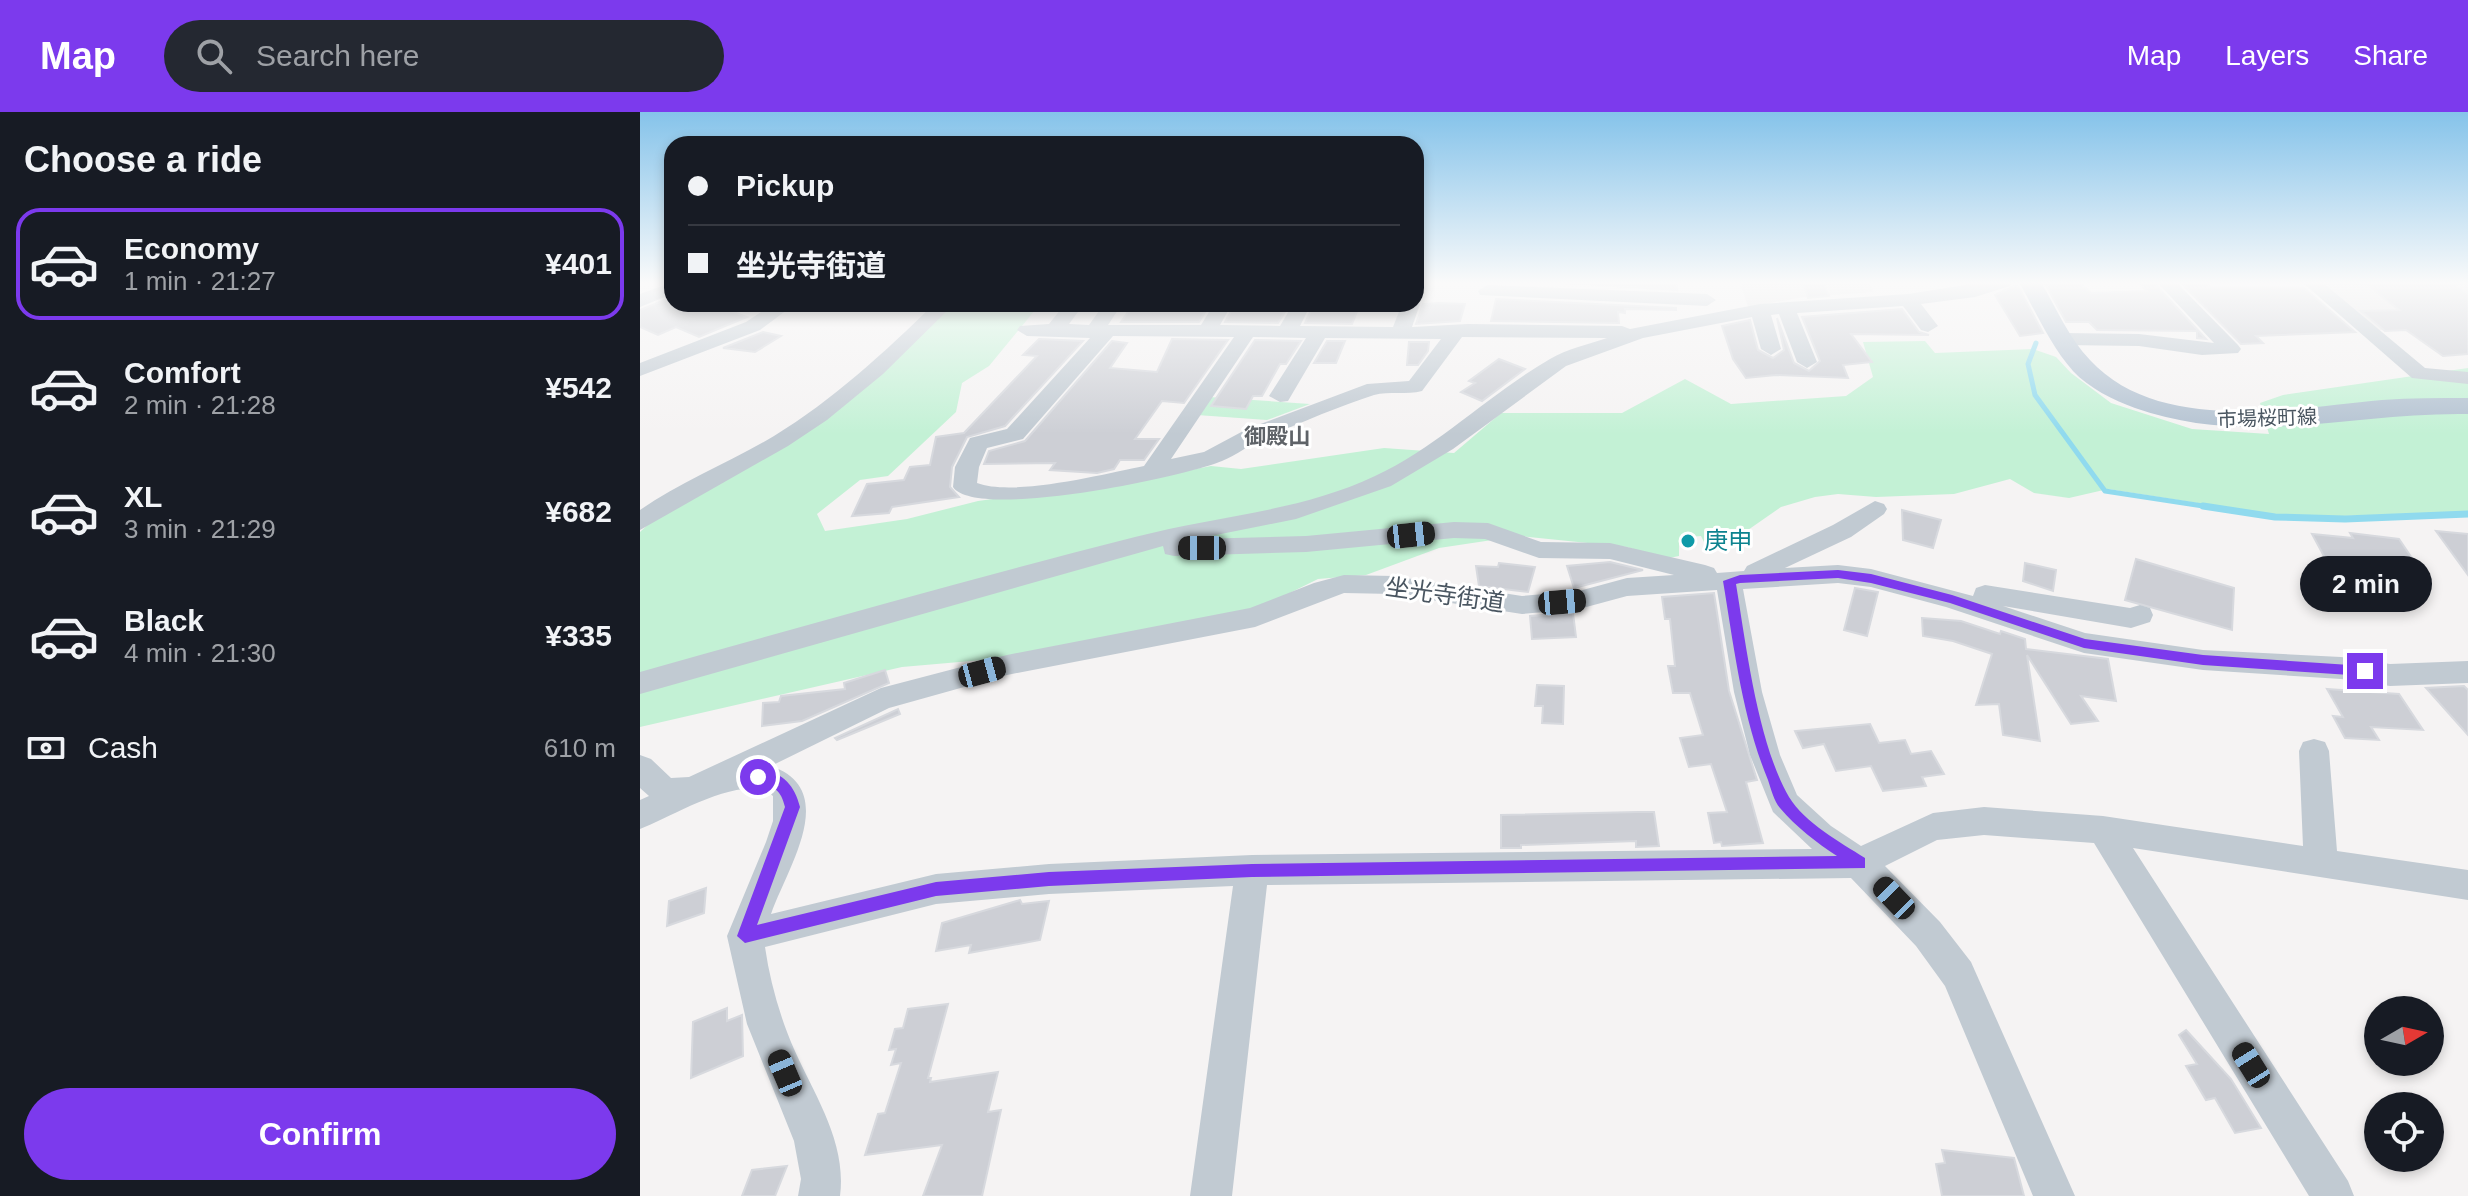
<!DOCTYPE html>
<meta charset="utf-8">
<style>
:root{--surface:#171b24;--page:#242831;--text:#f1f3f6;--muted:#9ea1a6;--line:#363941;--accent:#7c3aed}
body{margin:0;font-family:Arial,"Noto Sans JP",sans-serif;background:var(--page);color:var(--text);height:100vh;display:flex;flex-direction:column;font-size:30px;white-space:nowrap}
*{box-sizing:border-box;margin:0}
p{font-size:26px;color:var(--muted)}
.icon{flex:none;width:44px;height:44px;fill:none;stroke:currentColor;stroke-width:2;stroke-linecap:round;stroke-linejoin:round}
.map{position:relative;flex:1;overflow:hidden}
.details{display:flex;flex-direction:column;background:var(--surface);width:640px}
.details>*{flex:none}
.guide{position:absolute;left:24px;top:24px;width:760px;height:176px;border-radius:24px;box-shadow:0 4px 12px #0003;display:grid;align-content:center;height:176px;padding:0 24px;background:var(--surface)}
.needle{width:52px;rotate:81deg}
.fabs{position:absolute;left:1724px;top:884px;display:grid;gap:16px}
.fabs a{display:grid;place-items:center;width:80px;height:80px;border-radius:50%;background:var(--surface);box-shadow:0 4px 12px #0003;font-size:40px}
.end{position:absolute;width:36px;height:36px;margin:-18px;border:10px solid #7c3aed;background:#fff;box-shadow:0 0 0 4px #fff}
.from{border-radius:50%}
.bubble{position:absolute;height:56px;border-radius:28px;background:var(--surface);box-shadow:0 4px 12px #0003;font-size:26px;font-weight:800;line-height:56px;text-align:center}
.car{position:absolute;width:24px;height:48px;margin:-24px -12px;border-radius:10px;box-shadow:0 0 6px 2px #0007;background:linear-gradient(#222 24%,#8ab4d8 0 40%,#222 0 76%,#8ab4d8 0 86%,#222 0)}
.guide b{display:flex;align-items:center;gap:28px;height:76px;font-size:30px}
.guide b+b{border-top:2px solid var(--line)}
.guide i{width:20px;height:20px;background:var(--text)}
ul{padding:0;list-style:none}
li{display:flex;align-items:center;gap:24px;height:112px;margin:0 16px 12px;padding:0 8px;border:4px solid transparent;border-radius:24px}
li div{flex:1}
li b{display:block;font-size:30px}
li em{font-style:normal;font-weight:800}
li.on{border-color:var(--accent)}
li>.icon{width:72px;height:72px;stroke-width:1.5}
h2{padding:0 24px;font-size:36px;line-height:96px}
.pay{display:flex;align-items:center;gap:20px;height:88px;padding:0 24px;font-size:30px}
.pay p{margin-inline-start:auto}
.primary-button{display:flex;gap:16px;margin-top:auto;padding:16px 24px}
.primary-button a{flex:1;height:92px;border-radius:48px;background:var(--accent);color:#fff;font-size:32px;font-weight:800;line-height:92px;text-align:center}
header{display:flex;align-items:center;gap:48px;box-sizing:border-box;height:112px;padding:0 40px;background:var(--accent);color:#fff}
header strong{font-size:38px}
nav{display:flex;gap:44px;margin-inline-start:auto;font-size:28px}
.search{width:560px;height:72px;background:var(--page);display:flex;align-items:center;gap:20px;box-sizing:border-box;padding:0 28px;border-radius:44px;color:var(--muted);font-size:30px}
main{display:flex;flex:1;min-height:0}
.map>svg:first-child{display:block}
</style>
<header>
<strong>Map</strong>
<div class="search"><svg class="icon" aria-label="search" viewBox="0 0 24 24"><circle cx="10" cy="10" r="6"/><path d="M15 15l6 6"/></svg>Search here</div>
<nav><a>Map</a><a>Layers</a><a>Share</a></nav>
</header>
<main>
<section class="details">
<h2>Choose a ride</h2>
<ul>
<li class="on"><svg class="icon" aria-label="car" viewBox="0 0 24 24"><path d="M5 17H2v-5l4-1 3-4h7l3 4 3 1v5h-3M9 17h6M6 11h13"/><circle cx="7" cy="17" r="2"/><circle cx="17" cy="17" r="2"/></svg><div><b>Economy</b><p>1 min · 21:27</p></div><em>¥401</em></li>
<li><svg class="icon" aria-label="car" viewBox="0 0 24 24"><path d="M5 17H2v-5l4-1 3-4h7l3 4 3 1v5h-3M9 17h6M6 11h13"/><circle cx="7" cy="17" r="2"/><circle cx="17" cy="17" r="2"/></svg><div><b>Comfort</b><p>2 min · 21:28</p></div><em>¥542</em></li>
<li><svg class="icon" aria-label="car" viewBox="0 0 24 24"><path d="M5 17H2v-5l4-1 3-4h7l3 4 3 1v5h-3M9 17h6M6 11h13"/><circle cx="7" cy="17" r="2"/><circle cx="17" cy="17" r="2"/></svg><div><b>XL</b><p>3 min · 21:29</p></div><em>¥682</em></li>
<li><svg class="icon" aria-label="car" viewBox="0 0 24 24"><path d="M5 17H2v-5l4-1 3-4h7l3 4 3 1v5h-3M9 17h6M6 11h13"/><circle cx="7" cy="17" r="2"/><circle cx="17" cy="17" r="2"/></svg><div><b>Black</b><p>4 min · 21:30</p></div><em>¥335</em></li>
</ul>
<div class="pay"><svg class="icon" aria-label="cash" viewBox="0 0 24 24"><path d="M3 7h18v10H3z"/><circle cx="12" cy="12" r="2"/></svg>Cash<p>610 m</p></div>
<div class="primary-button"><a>Confirm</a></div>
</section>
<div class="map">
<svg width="1828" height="1084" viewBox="0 0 1828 1084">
<rect width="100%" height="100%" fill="#f5f3f3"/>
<g fill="#e6e4e5">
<path d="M1100,170H1228L1234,180L1164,185L1108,195Z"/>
<path d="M1677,170H1828V210L1732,219Z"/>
</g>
<g fill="#c3f1d5">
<path d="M308,192H400L349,254L322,271L316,300L248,364L220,368L177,402L185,419L267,407L338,389L515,365L571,354L601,357L744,336L814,341L861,301H982L1045,267L1091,292L1206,284L1233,265L1223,230L1285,229L1295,241L1393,237L1416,245L1431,261L1471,291L1552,317L1629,322L1620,291L1643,283L1828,256V400L1702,404L1634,403L1468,377L1429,386L1394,381L1370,367L1314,382L1236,385L1198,382L1175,385L1141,395L1095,427L1064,430L1061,424L1039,426V444L1024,447L987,435L879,424L799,436L726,463L678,467L611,500L377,545L262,555L0,615V420L13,408L167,320Z"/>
<path d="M569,285L670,292L627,308L557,303Z"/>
</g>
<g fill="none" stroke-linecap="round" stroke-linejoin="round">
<path stroke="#90daee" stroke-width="5" d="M1396,231L1388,252L1395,283L1465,379L1576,396"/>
<path stroke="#90daee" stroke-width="7" d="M1563,394L1635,405L1705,407L1828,402"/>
</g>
<g fill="#cdcfd5" stroke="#d7d9de" stroke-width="2">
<path d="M909,170H1037V178Z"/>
<path d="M1163,170H1183L1189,184L1168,186Z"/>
<path d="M1414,170H1440L1451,181L1507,179L1500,172H1515L1566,227L1557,226V219L1457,218L1449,210H1426L1406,173H1416Z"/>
<path d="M1565,170L1570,175L1664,176L1715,220L1616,224L1623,231L1601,232L1541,171Z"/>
<path d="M1724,170H1812L1828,182V242L1803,244L1766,218L1745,219L1721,199L1759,198Z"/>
<path d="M1374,174H1378L1403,221L1380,224L1355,183Z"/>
<path d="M32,185V192H48L69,200L81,195L107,205L59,225L36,215L18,223L0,215V198Z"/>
<path d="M856,187L1036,196V198L985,197V201L978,200L979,211L851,209Z"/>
<path d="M537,192H570L559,210H481L492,194L534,195Z"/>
<path d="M595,192H650L638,211L585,210Z"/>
<path d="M674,192H720L712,212L665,211Z"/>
<path d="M783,192L799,191L825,192L820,209L776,212Z"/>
<path d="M1262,197L1279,220L1289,223L1211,222L1232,250L1203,253L1208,266L1136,263L1106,266L1093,247L1082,214L1110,208L1118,238L1133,246L1144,238L1137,206L1154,251L1169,259L1180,249L1162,205Z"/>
<path d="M123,220L141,224L115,240L83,236Z"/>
<path d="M399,227L443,229L365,314L327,325L312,355L310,375L319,385L252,395L249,401L212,404L227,372L264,368L270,355L290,353L296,325L324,321L397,244L383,243Z"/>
<path d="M532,227L588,228L544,291L522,289L495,327H519L504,348H480L474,357L457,361L410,358L415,351L344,352L349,339L385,329L472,229L487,231L470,256L517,260Z"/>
<path d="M615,228L661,229L646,252H640L622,284H613L606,297L571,294Z"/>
<path d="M687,229H705L696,251H674Z"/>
<path d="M769,230H789L788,239L778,253H767Z"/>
<path d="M859,247L885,257L842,289L821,280L835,271L829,269Z"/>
<path d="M1262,398L1301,408L1293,436L1263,428Z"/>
<path d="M1796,419L1828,422V463Z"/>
<path d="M1710,421L1759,427L1780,458L1711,452L1710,448L1685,446L1672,422L1713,426Z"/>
<path d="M1496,447L1594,476L1592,518L1485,488Z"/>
<path d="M970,450L1003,458L934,476L927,454Z"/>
<path d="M859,451L895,455L888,480L839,474L836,454L858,455Z"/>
<path d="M1385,451L1416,458L1413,479L1383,469Z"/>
<path d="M1215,476L1238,480L1227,524L1204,518Z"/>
<path d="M1074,481L1089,579L1117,668L1106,670L1123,731L1082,734L1081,730L1074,731L1068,701L1087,700L1071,652L1049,655L1040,626L1063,623L1050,581H1033L1028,554H1035L1030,507H1025L1022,485Z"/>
<path d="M933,501L936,525L892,527L890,504Z"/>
<path d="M1282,506L1321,509L1360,522L1361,519L1385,527L1386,537L1468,547L1476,589L1441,584L1458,609L1431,612L1387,543L1400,629L1363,623L1359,592L1336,593L1352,542L1313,529L1283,524Z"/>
<path d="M245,558L249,571L162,609L122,614L123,591L139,590L141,584L205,577L204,571Z"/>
<path d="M897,573L924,574L923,612L902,611L903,594H895Z"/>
<path d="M1824,574L1828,578V623L1786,576Z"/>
<path d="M1687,577L1759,582L1783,618L1731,615L1739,628L1705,626L1693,604L1703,605Z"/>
<path d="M258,597L260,602L197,628L195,626Z"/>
<path d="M1230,612L1239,631L1265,628L1271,642L1291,639L1304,662L1282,665L1286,674L1243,679L1231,654L1196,659L1184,632L1163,636L1155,619Z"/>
<path d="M998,700H1014L1019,734L996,735V729L881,733V736H861V703Z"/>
<path d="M66,776L64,801L27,814L29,789Z"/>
<path d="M380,788L382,792L409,789L400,828L329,841L331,833L296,839L302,811Z"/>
<path d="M308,892L288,966H291L290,970L358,960L348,1000L361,998L342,1084H283L302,1033L225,1043L238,1002L245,1001L261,951L251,953L256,937L249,938L255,917L263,916L268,897Z"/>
<path d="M87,896V909L102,903L103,944L51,966L53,910Z"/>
<path d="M1546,918L1591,967L1621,1016L1595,1021L1575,986L1566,988L1546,954L1557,952L1539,923Z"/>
<path d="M1302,1038L1374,1046L1384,1084H1302L1296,1052L1305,1051Z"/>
<path d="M147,1054L135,1084H102L112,1058Z"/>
</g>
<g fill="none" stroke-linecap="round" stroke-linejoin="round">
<g fill="#c1cad2" fill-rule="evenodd">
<path d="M32,170V182L0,195V182Z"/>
<path d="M1344,170H1373L1370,174L1335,185L1281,192L1298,214L1288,220L1281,218L1263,194L1157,201L1177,250L1167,256L1157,250L1139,202L1131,203L1141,237L1131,243L1121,237L1112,205L1003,226L926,254L813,337L751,374L656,407L556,427L666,424L814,410L848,411L901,430L970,431L1065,453L1074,456L1077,461L1104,459L1107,454L1193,413L1235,389L1244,392L1247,397L1244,402L1211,425L1145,456L1198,453L1231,457L1333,484L1336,476L1345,473L1490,496L1500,493L1510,496L1513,503L1510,510L1491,516L1363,494L1445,521L1563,538L1701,545L1750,552L1828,549V571L1750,574L1701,567L1563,558L1444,541L1306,495L1231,475L1198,471L1103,477L1122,580L1140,643L1157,683L1191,714L1221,734L1293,701L1344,695L1463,704L1663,734L1659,639L1663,630L1674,627L1685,630L1689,639L1697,739L1828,758V788L1493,736L1708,1069L1714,1084H1669L1454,731L1344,723L1297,728L1245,754L1300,810L1331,850L1435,1084H1393L1305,874L1276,834L1211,766L627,773L592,1084H550L593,774L409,782L296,792L125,835C130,870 140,905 154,937C175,984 207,1031 200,1084H158L161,1067L154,1029L107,912L87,824L126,730L133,709V684C104,659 30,706 0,717V688L9,684L0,676V643L11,647L31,666L49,665L241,576L367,543L610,496L674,471L704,463L753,464L882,484L939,479L987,466L1034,463L970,447L899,446L845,427L814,426L666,440L534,444L525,442L523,434L0,582V560C165,514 329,467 495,425C575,404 659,400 735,364C799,334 849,282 910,247C927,237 949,232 967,226L822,225L782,279C767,283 749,279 734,283C697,295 660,311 625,326C610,332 597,343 582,349C544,365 336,409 313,375L315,355L330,326L367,317L450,226L387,224L377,218L380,214L409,212L425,192H444L429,212L449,213L464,192H482L468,213H561L574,192H592L580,213L640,214L653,192H671L660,214L753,215L762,192H776V188L780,192L772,215L828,212L982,214L990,217L1120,192L1268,182ZM473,224L594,225L504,354C464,362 374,385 337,371L339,355L347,336L383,327ZM613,225L666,226L629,284L640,290L648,289L685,226L801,227L769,269L727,272L607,317L564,340L531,347ZM1077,478L1094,580L1110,643L1133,700L1172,737L612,743L409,752L296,762L131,802C147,756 201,678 131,654L249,596L367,563L615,515L704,481L753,482L882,502L939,497L987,484Z"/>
<path d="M1517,170H1536L1598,233L1601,237L1598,241L1562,243L1499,234L1423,233L1413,227L1423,221L1499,222L1574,231Z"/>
<path d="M1662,170H1682L1785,256L1828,260V272L1772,266Z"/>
<path d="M847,173L1067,182L1076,188L1067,194L840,183L838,179Z"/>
<path d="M133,192H155L120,218L0,264V251L106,210Z"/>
<path d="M294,192H314L243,262L187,308L148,334L0,418V398C42,369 90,350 134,324C193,288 245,240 294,192Z"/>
</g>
<path fill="#b3c2d1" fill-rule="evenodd" d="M1379,170H1401C1416,196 1429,226 1450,248C1519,323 1654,296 1742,288C1771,286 1799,286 1828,286V302C1711,300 1610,336 1495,296C1473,288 1449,276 1433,259C1410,233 1396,200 1379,170Z"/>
</g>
<linearGradient id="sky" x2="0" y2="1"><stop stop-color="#85c3ea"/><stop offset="0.53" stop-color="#fafafa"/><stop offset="1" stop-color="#fafafa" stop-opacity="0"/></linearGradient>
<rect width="1828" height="322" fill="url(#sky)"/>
<path fill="#7c3aed" d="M1198,458L1231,462L1312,483L1445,527L1563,543L1725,554L1732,559L1725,564L1563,553L1444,536L1310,491L1231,471L1198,466L1100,471L1096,472C1106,533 1118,632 1149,685C1165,711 1200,730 1225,746V756L612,765L409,774L296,784L105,831L97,824L145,695C140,674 131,675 113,669V661C139,655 154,671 160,695L117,813L296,770L409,760L612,752L1197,744C1177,731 1156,715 1140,696C1134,689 1131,677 1128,668C1102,605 1094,535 1083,469L1100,463Z"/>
<circle fill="#0f9aa8" stroke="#fff" stroke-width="3" cx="1048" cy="429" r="8"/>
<g text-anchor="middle" stroke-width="6" stroke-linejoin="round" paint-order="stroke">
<g font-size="20" fill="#4a5661" stroke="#fff">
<text transform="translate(1627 306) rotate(-2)" y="7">市場桜町線</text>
</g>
<g font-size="22" font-weight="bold" fill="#5f6368" stroke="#fff">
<text x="637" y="332">御殿山</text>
</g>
<g font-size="24" fill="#0d838f" stroke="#fff" text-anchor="start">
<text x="1064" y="437">庚申</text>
</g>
<g font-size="24" fill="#4a5661" stroke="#fff">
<text transform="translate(805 483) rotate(8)" y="8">坐光寺街道</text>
</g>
</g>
</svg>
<div class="fabs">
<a><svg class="needle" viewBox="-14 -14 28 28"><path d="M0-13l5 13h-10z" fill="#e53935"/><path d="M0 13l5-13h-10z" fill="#9ea1a6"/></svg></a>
<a><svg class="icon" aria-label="locate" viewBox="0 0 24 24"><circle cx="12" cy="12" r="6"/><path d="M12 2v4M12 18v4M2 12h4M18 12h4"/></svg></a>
</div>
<i class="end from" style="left:118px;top:665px"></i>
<i class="end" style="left:1725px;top:559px"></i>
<div class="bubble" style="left:1660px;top:444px;width:132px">2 min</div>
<i class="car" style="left:771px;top:423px;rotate:84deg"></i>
<i class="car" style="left:562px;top:436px;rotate:270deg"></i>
<i class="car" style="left:922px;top:490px;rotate:85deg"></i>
<i class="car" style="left:342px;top:560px;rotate:75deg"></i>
<i class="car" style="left:1254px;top:786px;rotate:316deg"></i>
<i class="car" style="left:1611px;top:953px;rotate:328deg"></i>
<i class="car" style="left:145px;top:961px;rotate:337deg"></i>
<div class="guide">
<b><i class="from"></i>Pickup</b>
<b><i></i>坐光寺街道</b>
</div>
</div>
</main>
